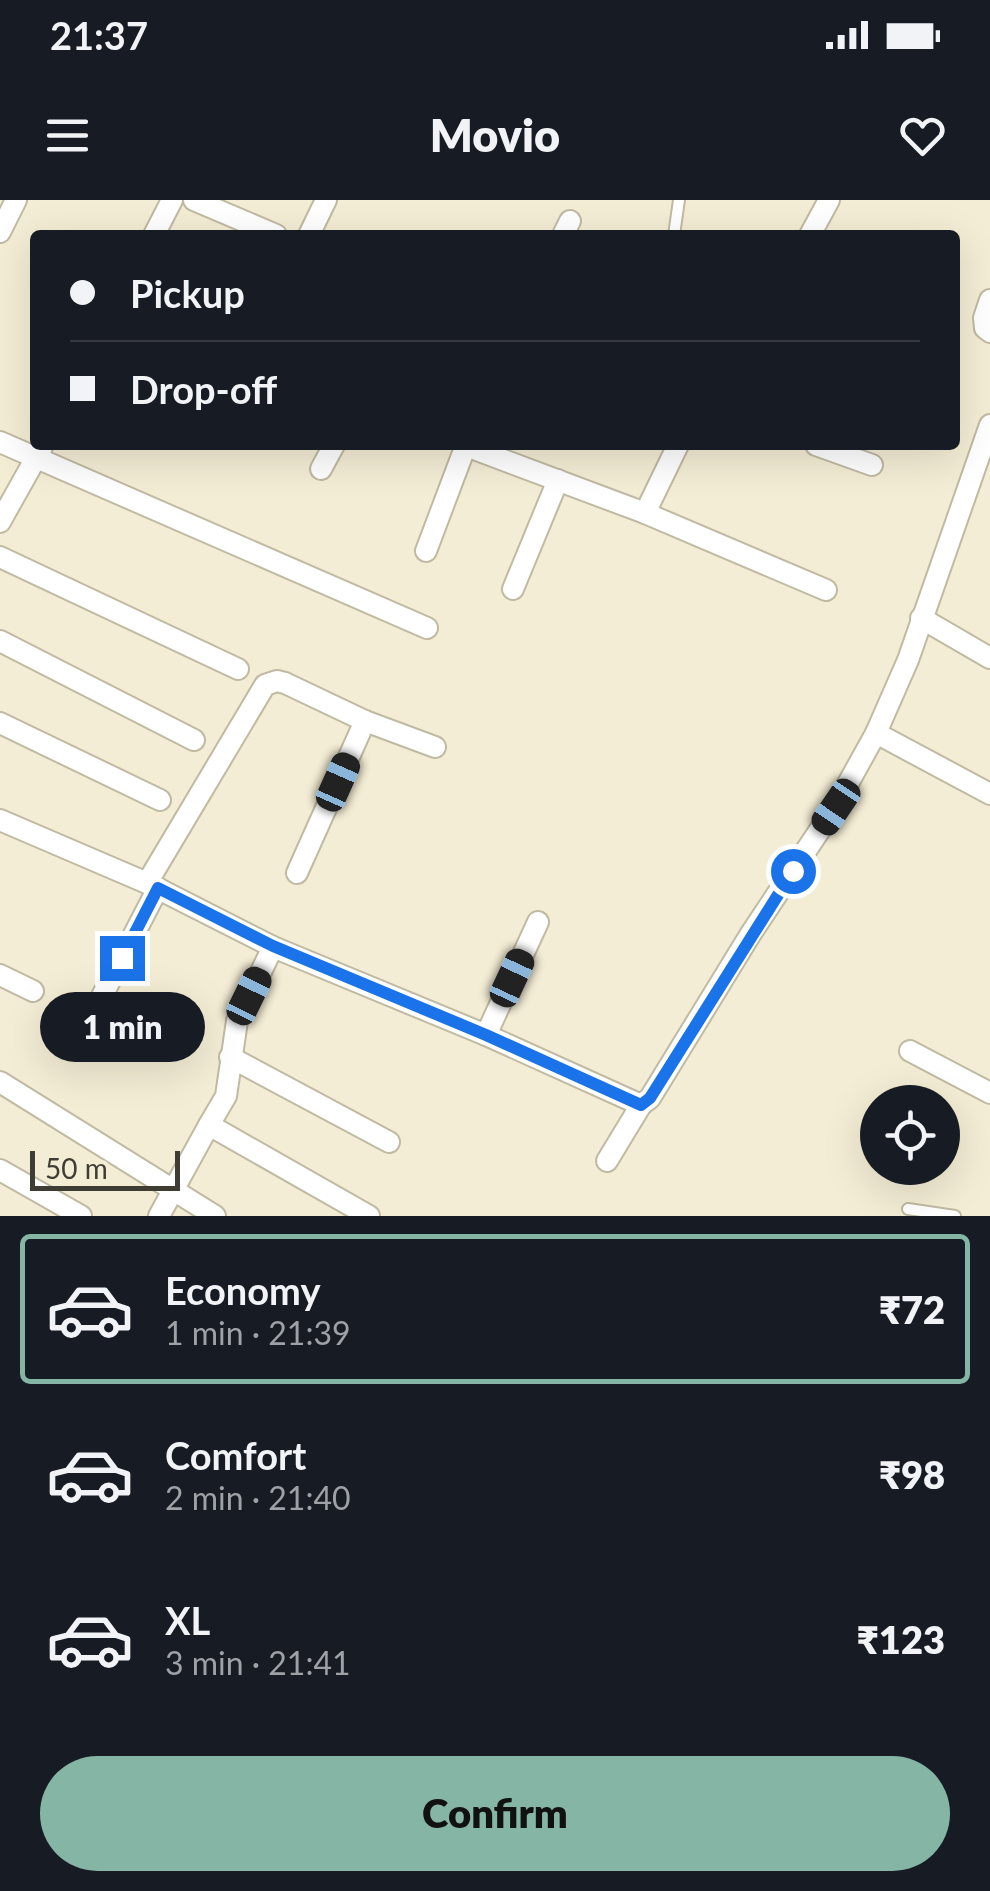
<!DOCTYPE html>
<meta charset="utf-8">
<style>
:root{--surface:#171b24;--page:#242831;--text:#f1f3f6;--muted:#9ea1a6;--line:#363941;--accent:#85b5a4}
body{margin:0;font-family:Lato,sans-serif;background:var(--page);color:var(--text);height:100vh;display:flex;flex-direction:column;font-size:38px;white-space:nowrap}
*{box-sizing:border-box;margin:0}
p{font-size:32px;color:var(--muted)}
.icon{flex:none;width:55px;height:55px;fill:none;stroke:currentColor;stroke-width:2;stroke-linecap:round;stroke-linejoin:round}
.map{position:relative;height:1016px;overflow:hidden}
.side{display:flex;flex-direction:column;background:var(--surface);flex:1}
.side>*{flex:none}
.hud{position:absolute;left:30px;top:30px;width:930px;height:220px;border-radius:10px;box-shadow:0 10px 40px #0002;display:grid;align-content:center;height:220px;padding:0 40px;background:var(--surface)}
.buttons{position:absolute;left:860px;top:885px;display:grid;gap:20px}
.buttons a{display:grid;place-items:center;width:100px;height:100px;border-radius:50%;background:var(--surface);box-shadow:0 10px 40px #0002;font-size:50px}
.scale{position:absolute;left:30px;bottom:25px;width:150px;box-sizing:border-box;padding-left:10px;border:5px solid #3f3c33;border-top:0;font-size:28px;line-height:35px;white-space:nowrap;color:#3f3c33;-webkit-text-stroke:8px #f4edd5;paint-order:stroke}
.end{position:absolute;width:45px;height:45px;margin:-22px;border:12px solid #1a73e8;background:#fff;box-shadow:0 0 0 5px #fff}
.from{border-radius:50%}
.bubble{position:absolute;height:70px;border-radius:35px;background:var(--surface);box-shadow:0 10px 40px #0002;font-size:32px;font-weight:800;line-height:70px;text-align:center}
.car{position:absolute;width:30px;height:60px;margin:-30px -15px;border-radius:12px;box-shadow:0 0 8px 2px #0007;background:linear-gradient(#222 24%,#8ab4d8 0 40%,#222 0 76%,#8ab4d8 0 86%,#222 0)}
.hud b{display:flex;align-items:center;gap:35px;height:95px;font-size:38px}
.hud b+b{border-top:2px solid var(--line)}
.hud i{width:25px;height:25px;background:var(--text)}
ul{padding:18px 0 0;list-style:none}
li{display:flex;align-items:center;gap:30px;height:150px;margin:0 20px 15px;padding:0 20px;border:5px solid transparent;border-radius:10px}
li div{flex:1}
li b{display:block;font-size:38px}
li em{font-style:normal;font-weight:800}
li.selected{border-color:var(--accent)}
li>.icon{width:90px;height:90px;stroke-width:1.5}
.action{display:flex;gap:20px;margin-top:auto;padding:20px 40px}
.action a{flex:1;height:115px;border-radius:60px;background:var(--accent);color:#111;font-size:40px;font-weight:800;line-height:115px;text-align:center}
.status{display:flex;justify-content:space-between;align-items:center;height:70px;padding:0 50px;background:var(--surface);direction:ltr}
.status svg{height:28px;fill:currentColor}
header{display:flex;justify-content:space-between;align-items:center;height:130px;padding:0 40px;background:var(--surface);font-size:45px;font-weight:800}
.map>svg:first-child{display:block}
</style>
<div class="status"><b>21:37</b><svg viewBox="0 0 49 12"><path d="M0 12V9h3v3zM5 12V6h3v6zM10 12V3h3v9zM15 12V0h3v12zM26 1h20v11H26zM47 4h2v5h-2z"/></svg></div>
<header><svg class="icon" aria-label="menu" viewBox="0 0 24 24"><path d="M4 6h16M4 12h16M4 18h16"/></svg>Movio<svg class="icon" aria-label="heart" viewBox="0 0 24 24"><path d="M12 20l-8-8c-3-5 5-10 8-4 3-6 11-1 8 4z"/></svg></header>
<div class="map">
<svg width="990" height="1016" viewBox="0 0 990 1016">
<rect width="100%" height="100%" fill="#f4edd5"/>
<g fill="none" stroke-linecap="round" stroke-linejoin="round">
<defs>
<g id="lane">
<path d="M674,35L679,0"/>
<path d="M908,1009L955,1016"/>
</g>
<g id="street">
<path d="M194,0L276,35"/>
<path d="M0,32L16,0"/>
<path d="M154,35L172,0"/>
<path d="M309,35L326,0"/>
<path d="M563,35L570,21"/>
<path d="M810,35L829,0"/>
<path d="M990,100L984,118L985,128L990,132"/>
<path d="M0,242L427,428"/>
<path d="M816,245L872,265"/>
<path d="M466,246L645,313L826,390"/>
<path d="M321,269L334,245"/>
<path d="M645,313L678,245"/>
<path d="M0,322L42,247"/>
<path d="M426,351L466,245"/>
<path d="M0,357L238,469"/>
<path d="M513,389L558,280"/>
<path d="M921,418L990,458"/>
<path d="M0,441L194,540"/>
<path d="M0,523L160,600"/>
<path d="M876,533L990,594"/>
<path d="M0,620L147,683L273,747L486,835L641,905L650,898L750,735L835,607L876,533L908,460L990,225"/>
<path d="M297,673L365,521"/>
<path d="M147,683L265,485L277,481L285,483L365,521L435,547"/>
<path d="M0,775L33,791"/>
<path d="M86,827L158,688"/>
<path d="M486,835L538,722"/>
<path d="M910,851L990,893"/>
<path d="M230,857L389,942"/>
<path d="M0,882L215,1016"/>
<path d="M209,925L226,896L237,821L273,747"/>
<path d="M607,961L641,905"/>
<path d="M0,970L81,1016"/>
<path d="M159,1016L209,925L369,1016"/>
</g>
</defs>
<use href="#lane" stroke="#c0baa3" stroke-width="14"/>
<use href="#street" stroke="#c0baa3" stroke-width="24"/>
<use href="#lane" stroke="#fff" stroke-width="10"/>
<use href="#street" stroke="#fff" stroke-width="20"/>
</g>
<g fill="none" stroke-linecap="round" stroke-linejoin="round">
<path stroke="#1a73e8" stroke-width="12" d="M122,758L158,688L273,746L486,835L641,905L650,898L793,671"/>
</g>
</svg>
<div class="buttons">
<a><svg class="icon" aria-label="locate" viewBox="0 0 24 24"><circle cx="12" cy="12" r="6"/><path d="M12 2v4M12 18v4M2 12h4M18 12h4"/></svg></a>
</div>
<div class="scale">50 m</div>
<i class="end from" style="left:793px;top:671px"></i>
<i class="end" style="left:122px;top:758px"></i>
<div class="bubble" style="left:40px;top:792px;width:165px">1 min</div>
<i class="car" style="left:338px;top:582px;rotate:24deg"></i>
<i class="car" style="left:836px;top:607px;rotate:214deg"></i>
<i class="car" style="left:512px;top:778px;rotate:25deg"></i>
<i class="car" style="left:249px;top:796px;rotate:26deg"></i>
<div class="hud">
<b><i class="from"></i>Pickup</b>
<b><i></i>Drop-off</b>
</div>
</div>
<section class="side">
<ul>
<li class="selected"><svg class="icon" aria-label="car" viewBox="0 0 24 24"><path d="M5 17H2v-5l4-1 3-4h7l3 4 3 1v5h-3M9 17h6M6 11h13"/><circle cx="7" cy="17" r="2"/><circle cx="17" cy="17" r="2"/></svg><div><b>Economy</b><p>1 min · 21:39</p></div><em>₹72</em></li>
<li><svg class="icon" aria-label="car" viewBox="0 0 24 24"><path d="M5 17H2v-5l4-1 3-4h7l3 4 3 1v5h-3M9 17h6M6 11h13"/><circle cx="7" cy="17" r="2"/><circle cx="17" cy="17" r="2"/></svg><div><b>Comfort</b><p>2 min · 21:40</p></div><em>₹98</em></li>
<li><svg class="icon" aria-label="car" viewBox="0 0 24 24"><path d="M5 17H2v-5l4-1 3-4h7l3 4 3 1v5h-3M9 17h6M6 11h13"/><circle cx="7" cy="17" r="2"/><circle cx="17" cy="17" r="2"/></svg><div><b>XL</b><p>3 min · 21:41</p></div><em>₹123</em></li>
</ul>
<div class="action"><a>Confirm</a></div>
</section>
